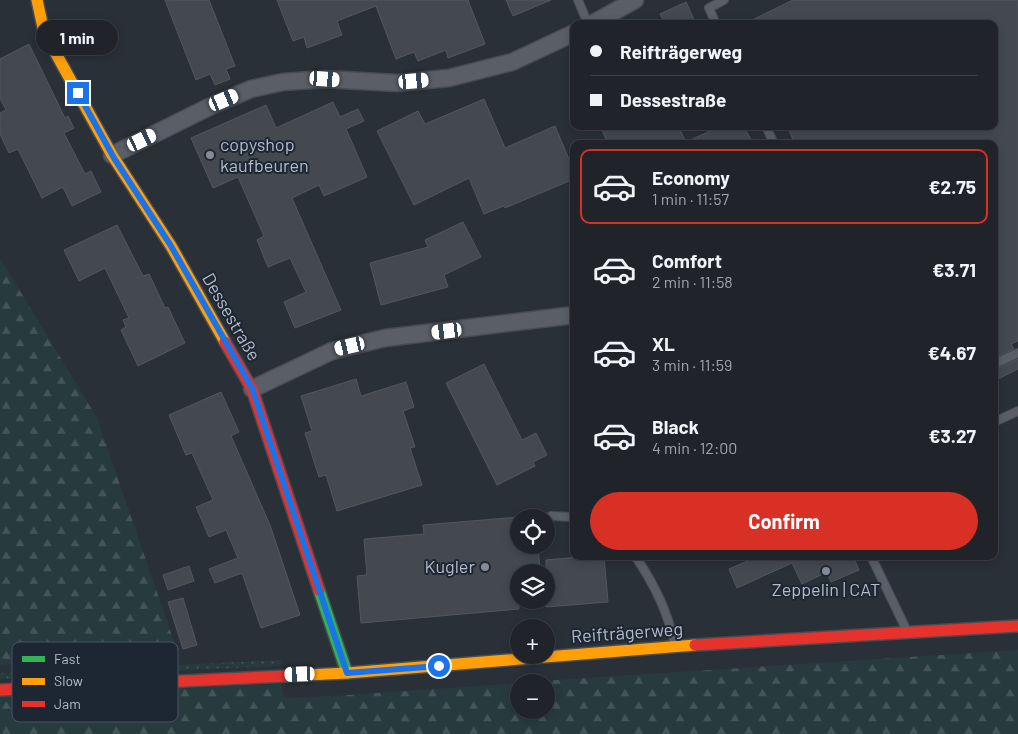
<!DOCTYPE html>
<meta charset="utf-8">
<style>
:root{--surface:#20242a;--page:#282c32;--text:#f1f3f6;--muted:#a2a4a8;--line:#3d4147;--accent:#d93025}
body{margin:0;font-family:Barlow,sans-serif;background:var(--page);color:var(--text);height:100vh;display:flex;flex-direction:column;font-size:19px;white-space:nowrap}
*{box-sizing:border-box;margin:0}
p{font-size:16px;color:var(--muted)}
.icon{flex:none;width:28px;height:28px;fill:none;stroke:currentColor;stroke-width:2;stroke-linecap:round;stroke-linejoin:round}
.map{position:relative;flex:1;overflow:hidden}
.sheet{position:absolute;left:570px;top:140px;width:428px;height:420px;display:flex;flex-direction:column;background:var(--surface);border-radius:10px;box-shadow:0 2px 8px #0003,0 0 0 1px var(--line)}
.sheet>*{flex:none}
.top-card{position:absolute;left:570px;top:20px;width:428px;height:110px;border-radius:10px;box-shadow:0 2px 8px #0003,0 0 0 1px var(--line);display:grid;align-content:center;height:110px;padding:0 20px;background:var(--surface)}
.buttons{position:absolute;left:510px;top:509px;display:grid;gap:10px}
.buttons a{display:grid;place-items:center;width:45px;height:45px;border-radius:50%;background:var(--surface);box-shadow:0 2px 8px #0003,0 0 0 1px var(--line);font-size:25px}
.end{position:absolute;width:22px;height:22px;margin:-11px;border:6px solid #1a73e8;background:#fff;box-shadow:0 0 0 2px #fff}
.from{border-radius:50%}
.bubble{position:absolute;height:35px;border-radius:18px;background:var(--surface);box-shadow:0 2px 8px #0003,0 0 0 1px var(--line);font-size:16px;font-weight:700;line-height:35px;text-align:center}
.car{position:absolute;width:15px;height:30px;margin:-15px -8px;border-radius:6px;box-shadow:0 0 4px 1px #0007;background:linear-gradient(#fff 24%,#345 0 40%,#fff 0 76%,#345 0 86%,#fff 0)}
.top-card b{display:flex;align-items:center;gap:18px;height:48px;font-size:19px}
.top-card b+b{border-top:1px solid var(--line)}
.top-card i{width:12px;height:12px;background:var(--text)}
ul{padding:9px 0 0;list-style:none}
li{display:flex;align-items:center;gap:15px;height:75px;margin:0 10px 8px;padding:0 10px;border:2px solid transparent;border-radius:10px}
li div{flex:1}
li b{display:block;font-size:19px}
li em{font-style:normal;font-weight:700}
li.on{border-color:var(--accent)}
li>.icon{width:45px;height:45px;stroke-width:1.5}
.primary-button{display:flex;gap:10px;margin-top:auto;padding:10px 20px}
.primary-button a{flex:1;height:58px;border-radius:30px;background:var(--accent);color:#fff;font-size:20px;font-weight:700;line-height:58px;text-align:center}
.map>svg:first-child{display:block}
</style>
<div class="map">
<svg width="1018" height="734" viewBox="0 0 1018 734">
<defs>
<pattern id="grass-dots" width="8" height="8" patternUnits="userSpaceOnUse" patternTransform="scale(1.25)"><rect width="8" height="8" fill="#273a3e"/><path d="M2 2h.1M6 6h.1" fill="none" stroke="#445559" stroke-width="1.8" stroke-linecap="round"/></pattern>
<pattern id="forest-firs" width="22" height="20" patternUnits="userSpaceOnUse" patternTransform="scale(1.25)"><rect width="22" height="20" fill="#273a3e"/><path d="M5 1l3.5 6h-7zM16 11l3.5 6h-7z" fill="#445559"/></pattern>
</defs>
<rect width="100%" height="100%" fill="#2a3038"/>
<path fill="url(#grass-dots)" d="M281,660L280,666L0,679V673Z"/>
<g fill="url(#forest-firs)">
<path d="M0,258L97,418L179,656L0,665Z"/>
<path d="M1018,650V734H0V696L281,684L284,698L334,696L519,683V710H546V682H525Z"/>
</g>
<g fill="#444950" stroke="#52575f">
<path d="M165,0H209L235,66L226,69L230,79L215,85L210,74L196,80Z"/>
<path d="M277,0H468L485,44L448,58L446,50L418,61L414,52L396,59L376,6L337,21L342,35L307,48L304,37L293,41Z"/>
<path d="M506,0H551L513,16Z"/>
<path d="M793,0H1018V341L1011,344L1014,349L994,358V144H795L787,126H994V24H744Z"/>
<path d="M686,2L696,24H665L660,14Z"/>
<path d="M29,44L65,118L68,116L74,128L64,133L85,174L91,171L101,192L72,206L63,187L42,198L18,149L9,153L0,134V113L6,110L0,98V59Z"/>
<path d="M484,99L505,148L555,126L574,171V179L505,208L504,206L484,214L469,178L414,205L377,131L418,111L425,124Z"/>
<path d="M333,102L340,117L358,109L364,121L346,129L367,177L324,196L319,185L292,198L341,310L295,328L284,302L306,292L290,258L268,267L257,240L264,236L238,177L213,188L191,138L266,105L276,128Z"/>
<path d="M600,126H678L686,142L721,126H744L753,144H608Z"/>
<path d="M463,222L481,257L444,275L448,287L381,305L370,263L428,247L425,240Z"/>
<path d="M117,225L143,276L149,274L165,308L168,307L185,343L138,366L121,330L126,327L123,320L129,318L105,268L79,281L64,250Z"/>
<path d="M1018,359V369L994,381V370Z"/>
<path d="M484,364L522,440L536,433L547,455L533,462L535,466L497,485L446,383Z"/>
<path d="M356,379L361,396L406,382L414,407L403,411L415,447L410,448L422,485L337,511L326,475L319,477L305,433L312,431L301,396Z"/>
<path d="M221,392L239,432L231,436L270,525L300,615L261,628L242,573L215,583L209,569L238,558L226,530L209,537L196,507L213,500L192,453L186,455L169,415Z"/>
<path d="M519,517V545H538L540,572H519V609L361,623L357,576L367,575L364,539L424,534L423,525Z"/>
<path d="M590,556H604L608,602L546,607V560Z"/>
<path d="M759,556H853L859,570L831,582L827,572L802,584L792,563L737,588L729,569Z"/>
<path d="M189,566L194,581L168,590L163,575Z"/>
<path d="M183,598L197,645L183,649L168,602Z"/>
</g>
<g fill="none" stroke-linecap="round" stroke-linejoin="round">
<defs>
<g id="lane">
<path d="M578,0L588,24"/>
<path d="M716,24L709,8L724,0"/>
<path d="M766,126L774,144"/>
<path d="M994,364L1018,353"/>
<path d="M994,422L1018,411"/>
<path d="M551,516L574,517"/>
<path d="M635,556C654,583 668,613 675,645"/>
<path d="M871,556L906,629"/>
</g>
<g id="street">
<path d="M592,24L635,0"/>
<path d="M112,155L211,106L251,89L283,82L325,79L397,83L449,78L512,62L574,33"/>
<path d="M252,389L332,351L385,338L574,315"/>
</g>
<path id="fast" d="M319,590L347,673"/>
<g id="slow">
<path d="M37,0L44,32L112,155L171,246L225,342"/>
<path d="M287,676L347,673L695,645"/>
</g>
<g id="jam">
<path d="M225,342L252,389L319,590"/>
<path d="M695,645L1018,626"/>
<path d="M0,690L287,676"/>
</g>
</defs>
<use href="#lane" stroke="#484c53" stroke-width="10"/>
<use href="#street" stroke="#484c53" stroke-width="19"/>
<use href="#fast" stroke="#484c53" stroke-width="14"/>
<use href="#slow" stroke="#484c53" stroke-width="14"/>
<use href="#jam" stroke="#484c53" stroke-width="14"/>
<use href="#lane" stroke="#5a5e66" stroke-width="8"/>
<use href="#street" stroke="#5a5e66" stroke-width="16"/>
<use href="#fast" stroke="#30b455" stroke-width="11"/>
<use href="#slow" stroke="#ff9f0a" stroke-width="11"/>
<use href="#jam" stroke="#e5322d" stroke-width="11"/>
</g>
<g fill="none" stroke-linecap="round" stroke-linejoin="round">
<path stroke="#1a73e8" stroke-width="6" d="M78,93L114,158L171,246L252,388L347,673L439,666"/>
</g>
<g fill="#848b96" stroke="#1d2633" stroke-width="2">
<circle cx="210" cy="155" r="5"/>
<circle cx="485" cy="567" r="5"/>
<circle cx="826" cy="571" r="5"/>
</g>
<g text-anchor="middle" stroke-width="4" stroke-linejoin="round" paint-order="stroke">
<g font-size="18" fill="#b4bcc9" stroke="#1d2633" text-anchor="start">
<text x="220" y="151">copyshop<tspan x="220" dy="21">kaufbeuren</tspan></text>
<text x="475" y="573" text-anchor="end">Kugler</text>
<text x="826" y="596" text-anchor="middle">Zeppelin | CAT</text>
</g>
<g font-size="18" fill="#b4bcc9" stroke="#1d2633">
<text transform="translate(231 317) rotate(60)" y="6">Dessestraße</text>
<text transform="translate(627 633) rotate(-4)" y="6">Reifträgerweg</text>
</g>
</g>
<rect x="12" y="642" width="166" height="80" rx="8" fill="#1d2633" stroke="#4a5360" stroke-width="1"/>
<rect x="22" y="656" width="23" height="6" fill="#30b455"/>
<rect x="22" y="678" width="23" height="7" fill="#ff9f0a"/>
<rect x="22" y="701" width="23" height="6" fill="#e5322d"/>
<g font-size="14" fill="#b4bcc9">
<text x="54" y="664">Fast</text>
<text x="54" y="686">Slow</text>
<text x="54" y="709">Jam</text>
</g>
</svg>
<div class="buttons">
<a><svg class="icon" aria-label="locate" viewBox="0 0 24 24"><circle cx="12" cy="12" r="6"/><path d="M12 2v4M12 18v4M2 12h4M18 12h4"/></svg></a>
<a><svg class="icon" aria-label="layers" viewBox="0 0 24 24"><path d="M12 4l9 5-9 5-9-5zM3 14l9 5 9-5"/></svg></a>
<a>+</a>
<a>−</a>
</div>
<i class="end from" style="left:439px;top:666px"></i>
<i class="end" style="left:78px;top:93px"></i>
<div class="bubble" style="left:36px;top:20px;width:82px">1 min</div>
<i class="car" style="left:325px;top:79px;rotate:94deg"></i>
<i class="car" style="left:414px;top:81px;rotate:85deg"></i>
<i class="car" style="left:224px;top:100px;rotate:67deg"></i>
<i class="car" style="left:142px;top:140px;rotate:64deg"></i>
<i class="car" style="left:447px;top:331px;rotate:263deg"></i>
<i class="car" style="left:350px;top:346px;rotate:257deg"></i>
<i class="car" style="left:300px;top:674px;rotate:268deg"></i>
<div class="top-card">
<b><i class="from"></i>Reifträgerweg</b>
<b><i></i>Dessestraße</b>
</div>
<section class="sheet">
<ul>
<li class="on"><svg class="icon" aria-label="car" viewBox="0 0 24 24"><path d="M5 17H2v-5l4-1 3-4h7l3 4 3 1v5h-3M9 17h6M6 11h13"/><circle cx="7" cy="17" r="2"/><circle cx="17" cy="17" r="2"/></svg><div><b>Economy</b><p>1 min · 11:57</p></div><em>€2.75</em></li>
<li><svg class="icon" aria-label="car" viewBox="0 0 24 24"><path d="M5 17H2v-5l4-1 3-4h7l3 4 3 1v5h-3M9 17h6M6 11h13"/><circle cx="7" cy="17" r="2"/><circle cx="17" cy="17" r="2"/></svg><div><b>Comfort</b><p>2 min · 11:58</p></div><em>€3.71</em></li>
<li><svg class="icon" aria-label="car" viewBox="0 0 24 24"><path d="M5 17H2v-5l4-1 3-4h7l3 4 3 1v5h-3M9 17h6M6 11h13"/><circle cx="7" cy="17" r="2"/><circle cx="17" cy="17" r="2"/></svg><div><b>XL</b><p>3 min · 11:59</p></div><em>€4.67</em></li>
<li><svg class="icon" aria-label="car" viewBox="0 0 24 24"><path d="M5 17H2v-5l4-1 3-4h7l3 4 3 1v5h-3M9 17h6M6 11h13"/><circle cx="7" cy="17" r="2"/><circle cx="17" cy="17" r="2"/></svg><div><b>Black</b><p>4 min · 12:00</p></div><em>€3.27</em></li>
</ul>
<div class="primary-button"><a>Confirm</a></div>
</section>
</div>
